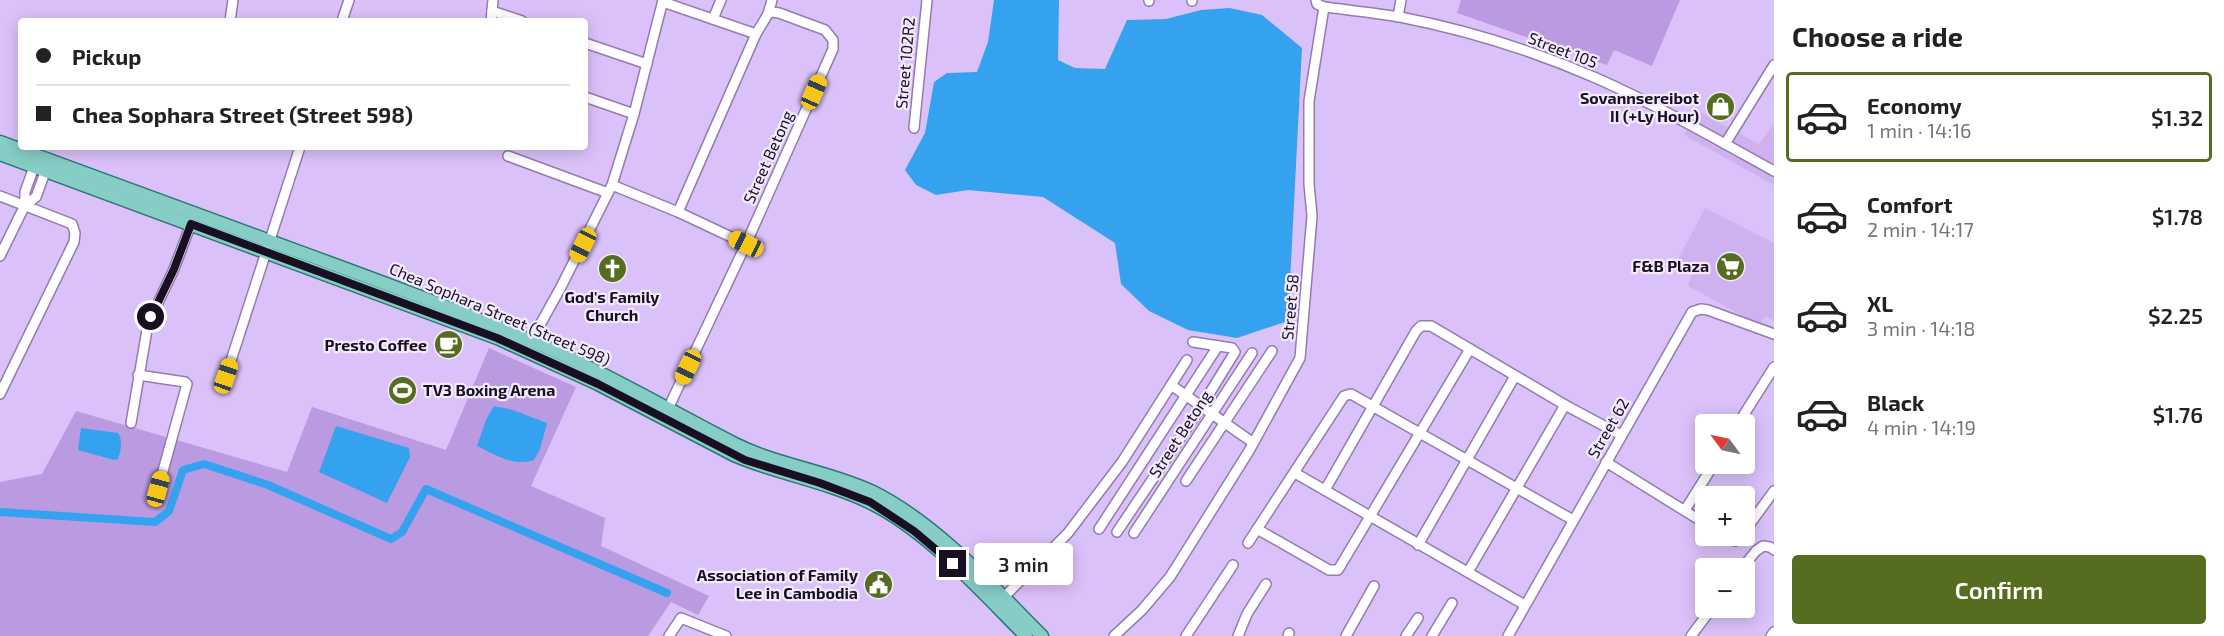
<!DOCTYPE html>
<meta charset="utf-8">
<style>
:root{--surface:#fff;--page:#f2f2f2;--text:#222;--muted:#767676;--line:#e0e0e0;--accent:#556d1e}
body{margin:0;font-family:"Exo 2",sans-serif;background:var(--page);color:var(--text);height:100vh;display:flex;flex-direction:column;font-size:22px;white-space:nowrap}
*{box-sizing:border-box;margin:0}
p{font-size:20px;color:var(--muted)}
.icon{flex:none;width:33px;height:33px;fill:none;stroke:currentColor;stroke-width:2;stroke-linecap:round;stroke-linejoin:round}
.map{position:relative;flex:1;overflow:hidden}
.details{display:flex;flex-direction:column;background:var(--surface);width:450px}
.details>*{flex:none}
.banner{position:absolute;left:18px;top:18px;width:570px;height:132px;border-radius:6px;box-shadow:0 3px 15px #0003;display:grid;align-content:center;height:132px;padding:0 18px;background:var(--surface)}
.needle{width:39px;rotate:303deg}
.buttons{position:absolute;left:1695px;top:414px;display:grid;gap:12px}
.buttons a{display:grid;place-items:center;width:60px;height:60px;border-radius:6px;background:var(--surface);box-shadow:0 3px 15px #0003;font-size:30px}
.end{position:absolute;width:27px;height:27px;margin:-14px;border:8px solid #190f23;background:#fff;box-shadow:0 0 0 3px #fff}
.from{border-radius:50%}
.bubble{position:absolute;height:42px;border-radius:6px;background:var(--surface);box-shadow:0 3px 15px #0003;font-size:20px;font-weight:600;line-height:42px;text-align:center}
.car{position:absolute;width:18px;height:36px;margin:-18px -9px;border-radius:8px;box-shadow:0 0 4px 2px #0007;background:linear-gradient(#f5c518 24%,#345 0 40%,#f5c518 0 76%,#345 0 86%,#f5c518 0)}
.banner b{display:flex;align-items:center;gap:21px;height:57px;font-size:22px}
.banner b+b{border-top:2px solid var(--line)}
.banner i{width:15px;height:15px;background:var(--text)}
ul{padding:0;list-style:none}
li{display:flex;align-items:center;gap:18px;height:90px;margin:0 12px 9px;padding:0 6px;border:3px solid transparent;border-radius:6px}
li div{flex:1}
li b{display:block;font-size:22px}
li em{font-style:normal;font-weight:600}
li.on{border-color:var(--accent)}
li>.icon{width:54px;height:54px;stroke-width:1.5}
h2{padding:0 18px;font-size:27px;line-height:72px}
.primary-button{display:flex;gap:12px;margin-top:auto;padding:12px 18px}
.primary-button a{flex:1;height:69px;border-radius:6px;background:var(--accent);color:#fff;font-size:24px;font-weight:600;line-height:69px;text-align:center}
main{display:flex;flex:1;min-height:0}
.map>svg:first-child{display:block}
</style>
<main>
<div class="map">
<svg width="1774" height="636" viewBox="0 0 1774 636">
<rect width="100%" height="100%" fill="#dbc1fa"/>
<g fill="#cdb2ef">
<path d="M1698,111L1759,144L1774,123V185L1684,135Z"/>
<path d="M1705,208L1774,243V321L1765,316L1760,325L1688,286L1693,270L1677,261Z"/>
</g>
<g fill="#ba9ae0">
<path d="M1461,0H1680L1652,66L1614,50L1607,65L1457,13Z"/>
<path d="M489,348L576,387L531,486L605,518L601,546L709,596L698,615L671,602L648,636H0V482L42,474L76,411L287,472L312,407L446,450Z"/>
</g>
<g fill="#35a2f0">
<path d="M994,0H1059L1058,60L1075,68L1105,69L1127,20L1166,19L1201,10L1230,8L1262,15L1302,48L1288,321L1237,338L1188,330L1149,311L1121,284L1115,243L1043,197L968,190L936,195L916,185L905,170L925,133L934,82L947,73L977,72L988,42Z"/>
<path d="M494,406L513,410L547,423L540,449L534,460C513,467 496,455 477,446L486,420Z"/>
<path d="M336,426L409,448L410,457L387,503L319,472Z"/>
<path d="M81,428L118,433C123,440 121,451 118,459L114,460L78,450Z"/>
</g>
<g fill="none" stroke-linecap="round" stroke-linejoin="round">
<path stroke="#35a2f0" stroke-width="8" d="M0,512L155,522L169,511L183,470L204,464L268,485L391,539L402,532L426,489L667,593"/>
<defs>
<g id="minor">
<path d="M1316,0L1317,4L1324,7C1349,10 1375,13 1400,17C1467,30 1534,51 1596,78C1657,105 1716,139 1774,171"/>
<path d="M1149,1V0"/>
<path d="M1192,1V0"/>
<path d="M663,2L756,34"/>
<path d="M492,11L522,21"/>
<path d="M1398,17L1401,0"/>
<path d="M713,19L721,0"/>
<path d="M230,21L233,0"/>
<path d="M342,21L349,0"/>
<path d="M491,21L493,0"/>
<path d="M585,43L647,64"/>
<path d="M585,97L634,114"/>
<path d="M914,128L927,0"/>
<path d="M1725,144L1774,65"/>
<path d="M508,156L608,193"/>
<path d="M612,185L678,212L746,244"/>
<path d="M0,196L72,224L75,233L74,242L0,394"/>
<path d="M25,205V192L36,161"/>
<path d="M678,212L756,34L768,14L772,0"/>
<path d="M0,256L25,205L36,197L47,167"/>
<path d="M531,341L561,287L612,185L634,114L663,0"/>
<path d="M138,375L185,382L187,384L158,489"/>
<path d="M226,376L300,147"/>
<path d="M1171,385L1252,442"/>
<path d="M666,413L746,244L833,49V40L825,30L779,13L772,12L768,14"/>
<path d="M131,423L148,324L174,269L191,224"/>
<path d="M1738,424L1774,367"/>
<path d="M1606,462L1706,524"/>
<path d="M1295,473L1525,605"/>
<path d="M1186,481L1272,351"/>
<path d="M1325,490L1416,331L1421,326H1431L1565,405L1621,435"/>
<path d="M1685,510L1714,464"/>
<path d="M1099,529L1218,346"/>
<path d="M1257,529L1329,570H1338L1470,349"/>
<path d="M1117,532L1201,407L1235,352L1232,348L1193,342"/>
<path d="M1744,532L1774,491"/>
<path d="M1134,533L1252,353"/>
<path d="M1723,536L1735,541L1742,536"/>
<path d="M1248,543L1344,396L1351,394L1573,520"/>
<path d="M1418,545L1515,376"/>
<path d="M1742,568L1756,551L1763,546L1770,547L1774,550"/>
<path d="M1468,572L1565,405"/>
<path d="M1003,598L1068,533L1122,462L1187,360"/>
<path d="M669,636L681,618L726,636"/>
<path d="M1114,636L1142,610L1170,577L1249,451L1300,358L1312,216L1309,184V101L1324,7"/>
<path d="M1186,636L1233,565"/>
<path d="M1238,636L1247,614L1266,584"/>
<path d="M1288,636L1289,633"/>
<path d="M1346,636L1374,586"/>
<path d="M1406,636L1418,618"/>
<path d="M1432,636L1452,603"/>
<path d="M1508,636L1692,312L1701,309L1708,310L1774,334"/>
<path d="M1691,636L1712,608"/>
<path d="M1771,636L1774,632"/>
</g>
<g id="major">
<path d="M0,142C95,176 190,212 286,247C368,277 451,307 532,341C602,371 667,409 735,444C779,466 829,471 873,492C937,524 992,586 1042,636"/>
<path d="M0,154L497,338L598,384L734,455C778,474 826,481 869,502C927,530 981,591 1026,636"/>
</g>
</defs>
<use href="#minor" stroke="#937bb0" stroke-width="12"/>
<use href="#major" stroke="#2b7574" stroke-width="15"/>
<use href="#minor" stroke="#fff" stroke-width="9"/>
<use href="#major" stroke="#86cdc6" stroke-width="12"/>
</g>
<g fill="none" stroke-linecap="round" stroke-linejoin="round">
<path stroke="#190f23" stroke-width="8" d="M151,317L174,269L191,224L497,338L598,384L745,460L820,483L870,502L914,531L953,564"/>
</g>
<defs>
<symbol id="shop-disc" viewBox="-11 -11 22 22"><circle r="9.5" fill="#556d1e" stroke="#f3ebfd"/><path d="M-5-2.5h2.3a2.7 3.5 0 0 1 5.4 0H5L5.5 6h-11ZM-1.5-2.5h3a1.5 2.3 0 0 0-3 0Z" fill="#fff"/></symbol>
<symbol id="supermarket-disc" viewBox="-11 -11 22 22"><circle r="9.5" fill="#556d1e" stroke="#f3ebfd"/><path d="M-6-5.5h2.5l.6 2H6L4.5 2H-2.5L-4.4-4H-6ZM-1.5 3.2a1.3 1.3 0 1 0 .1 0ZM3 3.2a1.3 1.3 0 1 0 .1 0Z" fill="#fff"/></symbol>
<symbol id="church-disc" viewBox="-11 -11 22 22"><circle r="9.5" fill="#556d1e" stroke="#f3ebfd"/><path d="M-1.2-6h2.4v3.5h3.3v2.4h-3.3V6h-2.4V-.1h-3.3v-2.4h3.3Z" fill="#fff"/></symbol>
<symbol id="cafe-disc" viewBox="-11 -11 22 22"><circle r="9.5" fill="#556d1e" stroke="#f3ebfd"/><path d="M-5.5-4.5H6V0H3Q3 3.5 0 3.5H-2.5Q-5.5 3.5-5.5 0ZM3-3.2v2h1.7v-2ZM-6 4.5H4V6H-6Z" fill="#fff"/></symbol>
<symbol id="stadium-disc" viewBox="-11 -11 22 22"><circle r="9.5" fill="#556d1e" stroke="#f3ebfd"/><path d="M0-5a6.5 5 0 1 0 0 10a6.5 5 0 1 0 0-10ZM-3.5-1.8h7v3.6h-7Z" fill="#fff"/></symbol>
<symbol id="civic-disc" viewBox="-11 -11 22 22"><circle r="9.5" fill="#556d1e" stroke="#f3ebfd"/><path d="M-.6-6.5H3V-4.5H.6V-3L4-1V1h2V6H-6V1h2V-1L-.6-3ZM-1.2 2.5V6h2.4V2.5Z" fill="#fff"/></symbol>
</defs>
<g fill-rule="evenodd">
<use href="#shop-disc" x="1704" y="90" width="33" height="33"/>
<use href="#supermarket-disc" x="1714" y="250" width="33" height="33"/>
<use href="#church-disc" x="596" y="252" width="33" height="33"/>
<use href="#cafe-disc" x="432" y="328" width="33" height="33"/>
<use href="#stadium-disc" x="386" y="374" width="33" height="33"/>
<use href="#civic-disc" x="862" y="568" width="33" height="33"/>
</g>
<g text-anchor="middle" stroke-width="4.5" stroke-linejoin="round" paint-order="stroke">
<g font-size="16" fill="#190f23" stroke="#f3ebfd">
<text transform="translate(1563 50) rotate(21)" y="6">Street 105</text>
<text transform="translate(905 63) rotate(-85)" y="6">Street 102R2</text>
<text transform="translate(768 157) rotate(-66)" y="6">Street Betong</text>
<text transform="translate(1290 307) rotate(-85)" y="6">Street 58</text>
<text transform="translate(500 314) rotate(23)" y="6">Chea Sophara Street (Street 598)</text>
<text transform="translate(1608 428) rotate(-60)" y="6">Street 62</text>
<text transform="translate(1180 434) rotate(-57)" y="6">Street Betong</text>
</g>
<g font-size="16" font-weight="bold" fill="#190f23" stroke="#f3ebfd" text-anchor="end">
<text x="1699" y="104">Sovannsereibot<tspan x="1699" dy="18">II (+Ly Hour)</tspan></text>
<text x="1709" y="272">F&amp;B Plaza</text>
<text x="612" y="303" text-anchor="middle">God's Family<tspan x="612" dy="18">Church</tspan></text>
<text x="427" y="351">Presto Coffee</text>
<text x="423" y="396" text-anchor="start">TV3 Boxing Arena</text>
<text x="858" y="581">Association of Family<tspan x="858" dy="18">Lee in Cambodia</tspan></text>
</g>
</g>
</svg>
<div class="buttons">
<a><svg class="needle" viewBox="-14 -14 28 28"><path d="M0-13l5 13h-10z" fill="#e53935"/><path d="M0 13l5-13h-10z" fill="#767676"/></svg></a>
<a>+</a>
<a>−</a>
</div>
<i class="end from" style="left:151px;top:317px"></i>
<i class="end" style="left:953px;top:564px"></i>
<div class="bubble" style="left:974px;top:543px;width:99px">3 min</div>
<i class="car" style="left:814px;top:92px;rotate:24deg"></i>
<i class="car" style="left:746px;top:244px;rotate:295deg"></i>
<i class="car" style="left:583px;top:245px;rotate:207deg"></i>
<i class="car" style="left:688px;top:367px;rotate:205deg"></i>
<i class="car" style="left:226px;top:376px;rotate:19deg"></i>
<i class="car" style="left:158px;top:489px;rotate:15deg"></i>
<div class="banner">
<b><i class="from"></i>Pickup</b>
<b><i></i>Chea Sophara Street (Street 598)</b>
</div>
</div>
<section class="details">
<h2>Choose a ride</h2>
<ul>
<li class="on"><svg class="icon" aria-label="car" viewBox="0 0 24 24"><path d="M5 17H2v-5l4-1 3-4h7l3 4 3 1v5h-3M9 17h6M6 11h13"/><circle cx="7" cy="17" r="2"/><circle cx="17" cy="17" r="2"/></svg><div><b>Economy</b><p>1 min · 14:16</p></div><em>$1.32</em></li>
<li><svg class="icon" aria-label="car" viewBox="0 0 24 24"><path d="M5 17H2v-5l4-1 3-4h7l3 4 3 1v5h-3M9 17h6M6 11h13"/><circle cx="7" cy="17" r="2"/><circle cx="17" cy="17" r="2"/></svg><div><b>Comfort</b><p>2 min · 14:17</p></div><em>$1.78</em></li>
<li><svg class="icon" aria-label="car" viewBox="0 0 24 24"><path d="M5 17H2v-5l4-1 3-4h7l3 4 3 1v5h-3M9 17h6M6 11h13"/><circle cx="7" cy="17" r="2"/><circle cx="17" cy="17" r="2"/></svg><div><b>XL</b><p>3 min · 14:18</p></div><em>$2.25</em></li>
<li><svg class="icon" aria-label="car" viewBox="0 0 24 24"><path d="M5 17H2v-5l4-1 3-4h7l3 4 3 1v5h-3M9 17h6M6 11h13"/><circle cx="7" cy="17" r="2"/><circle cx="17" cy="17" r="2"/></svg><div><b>Black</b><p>4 min · 14:19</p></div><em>$1.76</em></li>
</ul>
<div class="primary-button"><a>Confirm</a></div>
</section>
</main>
